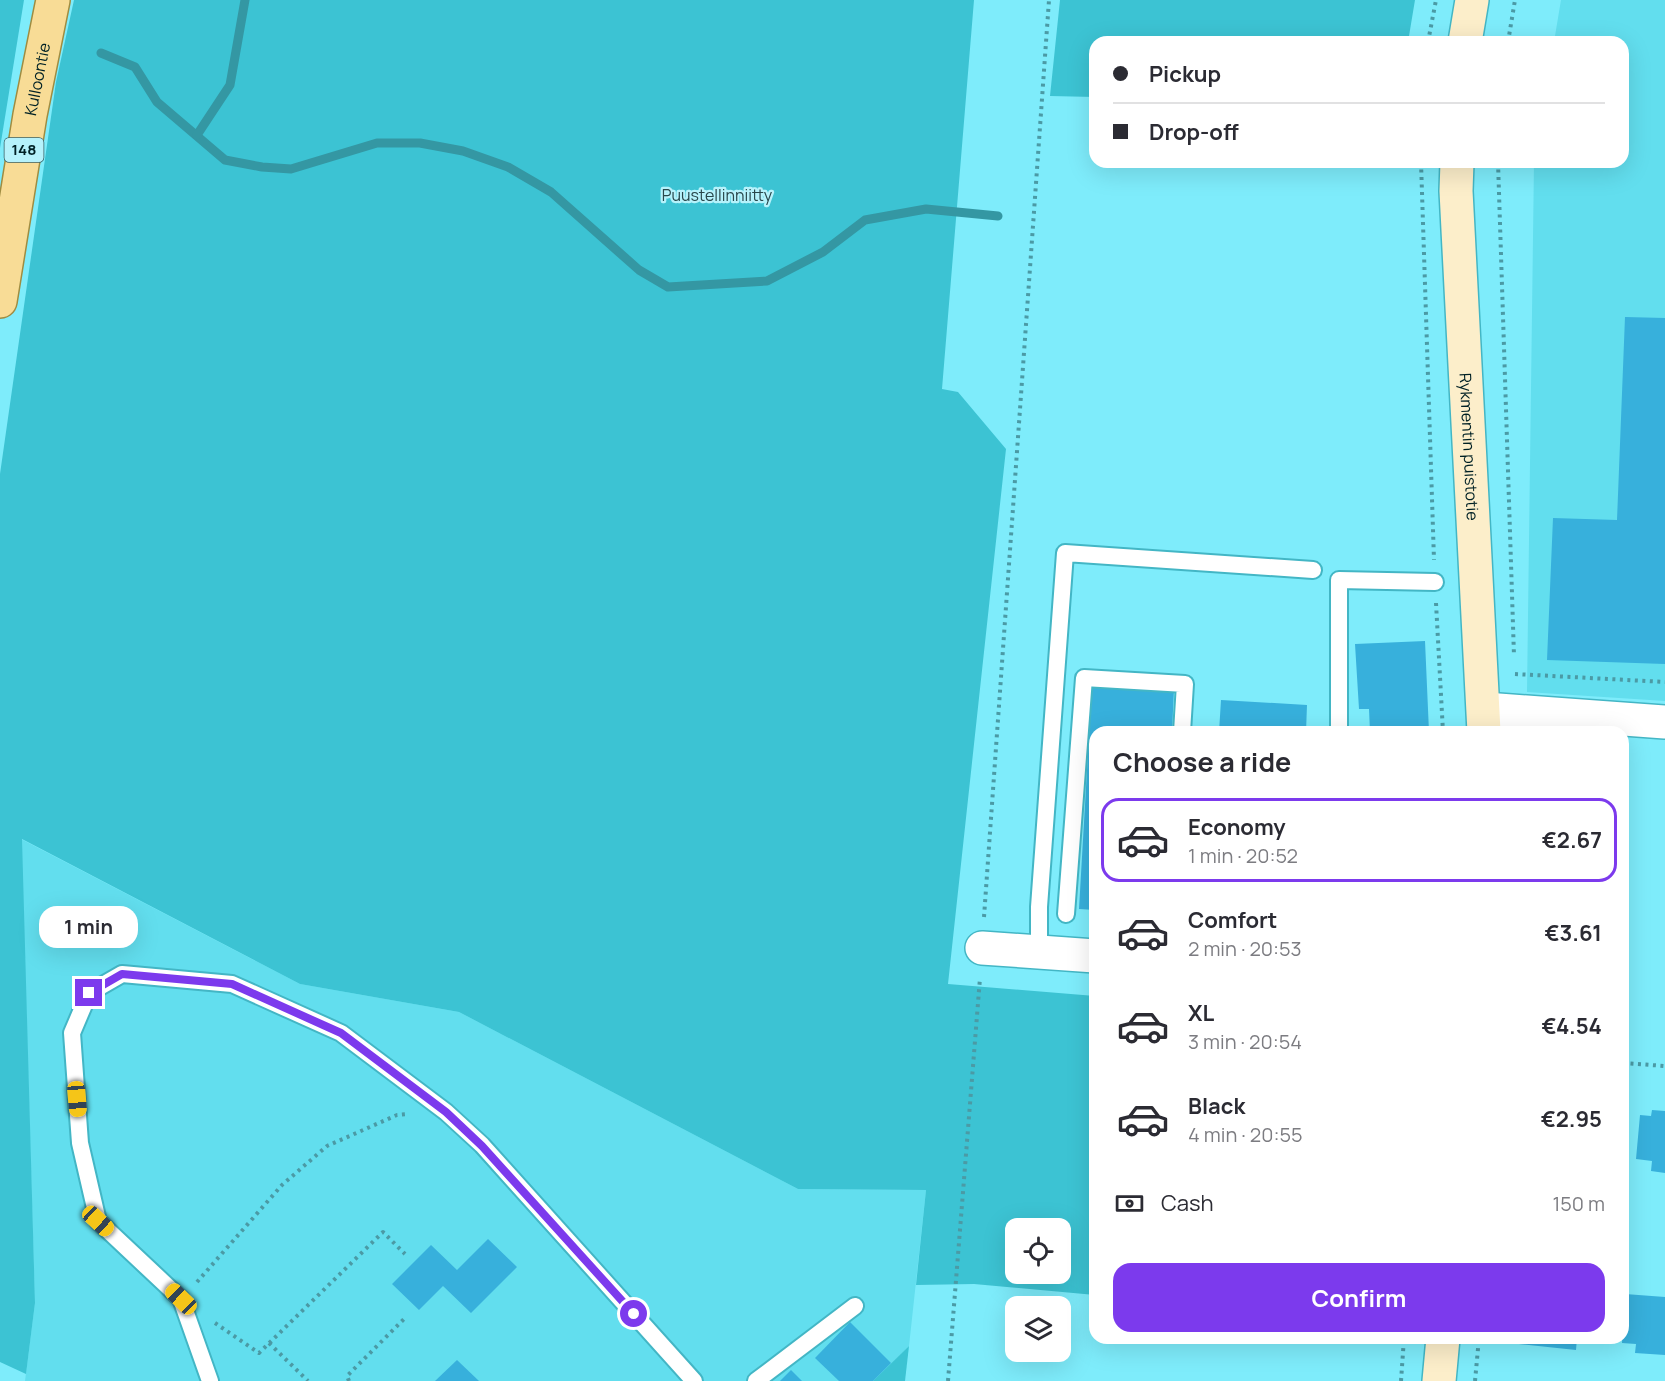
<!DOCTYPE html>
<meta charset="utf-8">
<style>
:root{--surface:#fff;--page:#f2f2f3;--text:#2b2b33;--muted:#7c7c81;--line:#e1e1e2;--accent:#7c3aed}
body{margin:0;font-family:Manrope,sans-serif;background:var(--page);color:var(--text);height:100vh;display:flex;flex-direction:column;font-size:22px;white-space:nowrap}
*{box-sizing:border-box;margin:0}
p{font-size:20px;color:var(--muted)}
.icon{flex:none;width:33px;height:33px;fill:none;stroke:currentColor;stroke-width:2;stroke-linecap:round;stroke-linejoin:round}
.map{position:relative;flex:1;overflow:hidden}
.sheet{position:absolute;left:1089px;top:726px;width:540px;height:618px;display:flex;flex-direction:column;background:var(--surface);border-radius:18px;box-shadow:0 6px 24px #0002}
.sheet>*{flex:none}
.banner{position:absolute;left:1089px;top:36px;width:540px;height:132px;border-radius:18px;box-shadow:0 6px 24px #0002;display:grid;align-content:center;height:132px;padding:0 24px;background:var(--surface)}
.fabs{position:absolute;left:1005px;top:1218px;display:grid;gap:12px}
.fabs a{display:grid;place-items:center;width:66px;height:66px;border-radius:12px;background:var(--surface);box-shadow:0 6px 24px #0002;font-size:30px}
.end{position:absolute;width:27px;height:27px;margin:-14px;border:8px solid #7c3aed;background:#fff;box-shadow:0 0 0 3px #fff}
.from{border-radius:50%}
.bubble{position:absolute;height:42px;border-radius:18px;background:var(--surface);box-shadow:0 6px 24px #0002;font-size:20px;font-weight:700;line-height:42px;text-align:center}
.car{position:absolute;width:18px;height:36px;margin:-18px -9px;border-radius:8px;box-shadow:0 0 4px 2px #0007;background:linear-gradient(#f5c518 24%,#345 0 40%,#f5c518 0 76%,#345 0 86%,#f5c518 0)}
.banner b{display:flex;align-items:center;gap:21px;height:57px;font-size:22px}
.banner b+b{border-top:2px solid var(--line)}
.banner i{width:15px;height:15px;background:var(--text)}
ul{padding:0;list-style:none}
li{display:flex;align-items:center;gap:18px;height:84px;margin:0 12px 9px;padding:0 12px;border:3px solid transparent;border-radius:18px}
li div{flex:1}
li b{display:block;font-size:22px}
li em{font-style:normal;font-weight:700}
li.current{border-color:var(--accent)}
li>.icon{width:54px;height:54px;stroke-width:1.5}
h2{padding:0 24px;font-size:27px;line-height:72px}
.pay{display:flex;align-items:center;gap:15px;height:66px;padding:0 24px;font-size:22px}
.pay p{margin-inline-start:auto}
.action{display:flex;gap:12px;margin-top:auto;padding:12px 24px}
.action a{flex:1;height:69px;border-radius:18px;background:var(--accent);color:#fff;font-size:24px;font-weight:700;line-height:69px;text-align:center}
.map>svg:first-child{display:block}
</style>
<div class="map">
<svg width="1665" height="1381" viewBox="0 0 1665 1381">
<rect width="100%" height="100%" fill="#7eecfb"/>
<g fill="#62deee">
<path d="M1561,0H1665V701L1527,692L1534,162H1623V42H1554Z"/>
<path d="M21,839L300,984L459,1012L798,1189L926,1190L909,1346L873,1381H25L35,1303Z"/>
</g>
<g fill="#3cc3d3" fill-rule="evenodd">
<path d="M0,0H24L0,148Z"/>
<path d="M74,0H974L942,389L958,392L1006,449L948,984L1095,996V1295L974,1284L916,1285L926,1190L798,1189L459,1012L300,984L22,839L35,1303L26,1374L0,1362V474L56,82ZM1016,1228H1060V1274H1016Z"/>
<path d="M1060,0H1415L1408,42H1095V97L1050,96Z"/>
<path d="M909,1346L905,1381H873Z"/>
</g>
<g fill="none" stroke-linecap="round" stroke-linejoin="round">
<g stroke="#3497a3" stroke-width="9">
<path d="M101,53L135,67L157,102L225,160L262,167L291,169L377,143H420L463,151L508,167L551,192L639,270L668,287L767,281L823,252L865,220L926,209L998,216"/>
<path d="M197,135L230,85L245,0"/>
</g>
</g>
<g fill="#37b0dc">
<path d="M1625,317L1665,318V664L1547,660L1553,518L1617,520Z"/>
<path d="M1425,641L1429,732H1370L1369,709H1359L1355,644Z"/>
<path d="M1092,684L1174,689L1172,732H1095V910L1079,909Z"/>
<path d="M1221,700L1307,705L1306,732H1219Z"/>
<path d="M1652,1110L1665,1111V1173L1651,1171L1652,1161L1636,1159L1640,1115L1651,1116Z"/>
<path d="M488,1239L517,1267L471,1313L443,1286L419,1310L392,1284L431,1245L457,1270Z"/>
<path d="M1625,1294L1665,1297V1355L1635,1353L1636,1344L1622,1343Z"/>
<path d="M850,1322L891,1363L873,1381H839L815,1358Z"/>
<path d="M1510,1338H1577L1576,1350L1509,1343Z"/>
<path d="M457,1360L479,1381H435Z"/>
<path d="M791,1370L802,1381H780Z"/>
</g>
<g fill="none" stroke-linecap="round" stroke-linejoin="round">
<defs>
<g id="lane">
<path d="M1339,732V580L1435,582"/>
<path d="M1066,914L1084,678L1185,684L1182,732"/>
<path d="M1039,952V907L1065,553L1313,570"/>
<path d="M210,1381L181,1299L98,1221L80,1143L72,1033L89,993L122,974L232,984L341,1033L446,1112L482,1145L694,1381"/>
<path d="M756,1381L855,1306"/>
</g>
<g id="street">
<path d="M1485,709L1665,722"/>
<path d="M982,948L1095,956"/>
</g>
<g id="secondary">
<path d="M1465,42L1472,0"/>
<path id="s1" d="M1457,162L1456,191L1484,732"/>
<path d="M1439,1381L1443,1338"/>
</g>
<g id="primary">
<path id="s2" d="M0,301L30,115L53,0"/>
</g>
</defs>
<use href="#lane" stroke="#43b6c5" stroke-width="20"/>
<use href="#street" stroke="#43b6c5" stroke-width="36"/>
<use href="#secondary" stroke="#43b6c5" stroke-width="36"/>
<use href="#primary" stroke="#9f8c41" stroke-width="36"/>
<g stroke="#4b9aa5" stroke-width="4" stroke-dasharray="3 4.5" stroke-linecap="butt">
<path d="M1428,42L1436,0"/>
<path d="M1508,42L1515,0"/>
<path d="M1421,162L1434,560"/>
<path d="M1498,162L1514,656"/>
<path d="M1436,603L1443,732"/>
<path d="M1515,674L1665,682"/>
<path d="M984,917L1049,0"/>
<path d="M1623,1063L1665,1066"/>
<path d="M197,1282L282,1185L327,1146L397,1115L409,1114"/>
<path d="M215,1323L259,1353L383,1232L405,1254"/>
<path d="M269,1343L308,1381"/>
<path d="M349,1381L347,1376L406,1317"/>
<path d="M948,1381L980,978"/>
<path d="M1401,1381L1404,1338"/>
<path d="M1475,1381L1479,1338"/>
</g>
<use href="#lane" stroke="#fff" stroke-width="16"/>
<use href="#street" stroke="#fff" stroke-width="33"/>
<use href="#secondary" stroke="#fceeca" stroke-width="33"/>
<use href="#primary" stroke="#f8dc96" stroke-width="33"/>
</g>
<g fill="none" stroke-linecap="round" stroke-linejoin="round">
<path stroke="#7c3aed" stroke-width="8" d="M89,993L122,974L232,984L341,1033L446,1112L482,1146L634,1314"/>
</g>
<g text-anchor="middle" stroke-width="4.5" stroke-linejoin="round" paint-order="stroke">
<rect fill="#b6f2fb" stroke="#376065" stroke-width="1.5" x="4.5" y="138" width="39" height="24" rx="4.5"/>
<g font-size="15" font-weight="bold" fill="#002125">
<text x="24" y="155">148</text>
</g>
<g font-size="16" fill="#002125" stroke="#b6f2fb">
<text dy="6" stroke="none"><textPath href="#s2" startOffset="225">Kulloontie</textPath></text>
<text dy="6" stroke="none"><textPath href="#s1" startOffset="285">Rykmentin puistotie</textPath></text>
</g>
<g font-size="16" fill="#29474b" stroke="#b6f2fb">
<text x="717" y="201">Puustellinniitty</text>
</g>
</g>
</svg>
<div class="fabs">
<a><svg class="icon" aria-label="locate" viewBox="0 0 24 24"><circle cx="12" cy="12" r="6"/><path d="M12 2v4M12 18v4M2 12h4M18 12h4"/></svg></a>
<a><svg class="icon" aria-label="layers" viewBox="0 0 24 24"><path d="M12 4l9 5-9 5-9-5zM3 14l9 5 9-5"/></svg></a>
</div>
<i class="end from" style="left:634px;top:1314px"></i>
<i class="end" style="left:89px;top:993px"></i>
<div class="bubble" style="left:39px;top:906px;width:99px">1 min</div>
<i class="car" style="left:77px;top:1099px;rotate:175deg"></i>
<i class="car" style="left:98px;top:1221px;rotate:133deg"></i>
<i class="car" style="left:181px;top:1299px;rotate:314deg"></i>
<div class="banner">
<b><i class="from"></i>Pickup</b>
<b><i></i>Drop-off</b>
</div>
<section class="sheet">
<h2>Choose a ride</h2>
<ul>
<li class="current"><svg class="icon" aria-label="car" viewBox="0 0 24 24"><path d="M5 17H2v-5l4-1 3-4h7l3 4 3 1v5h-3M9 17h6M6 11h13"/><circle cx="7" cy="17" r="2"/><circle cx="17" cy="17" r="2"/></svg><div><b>Economy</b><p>1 min · 20:52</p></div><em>€2.67</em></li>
<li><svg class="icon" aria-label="car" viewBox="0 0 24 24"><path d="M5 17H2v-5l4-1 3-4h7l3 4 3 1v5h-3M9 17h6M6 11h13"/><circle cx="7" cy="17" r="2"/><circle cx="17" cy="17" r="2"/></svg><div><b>Comfort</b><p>2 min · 20:53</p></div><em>€3.61</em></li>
<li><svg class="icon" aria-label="car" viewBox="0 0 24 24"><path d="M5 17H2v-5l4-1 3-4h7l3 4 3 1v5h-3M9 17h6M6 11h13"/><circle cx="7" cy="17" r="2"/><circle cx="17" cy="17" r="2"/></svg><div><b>XL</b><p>3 min · 20:54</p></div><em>€4.54</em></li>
<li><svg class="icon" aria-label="car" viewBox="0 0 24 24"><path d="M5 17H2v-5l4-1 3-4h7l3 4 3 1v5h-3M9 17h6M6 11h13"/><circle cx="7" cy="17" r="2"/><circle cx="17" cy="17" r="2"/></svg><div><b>Black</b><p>4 min · 20:55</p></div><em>€2.95</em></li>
</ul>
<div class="pay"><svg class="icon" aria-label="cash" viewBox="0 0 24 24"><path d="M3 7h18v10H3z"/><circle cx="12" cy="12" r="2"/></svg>Cash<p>150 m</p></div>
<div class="action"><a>Confirm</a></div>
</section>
</div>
